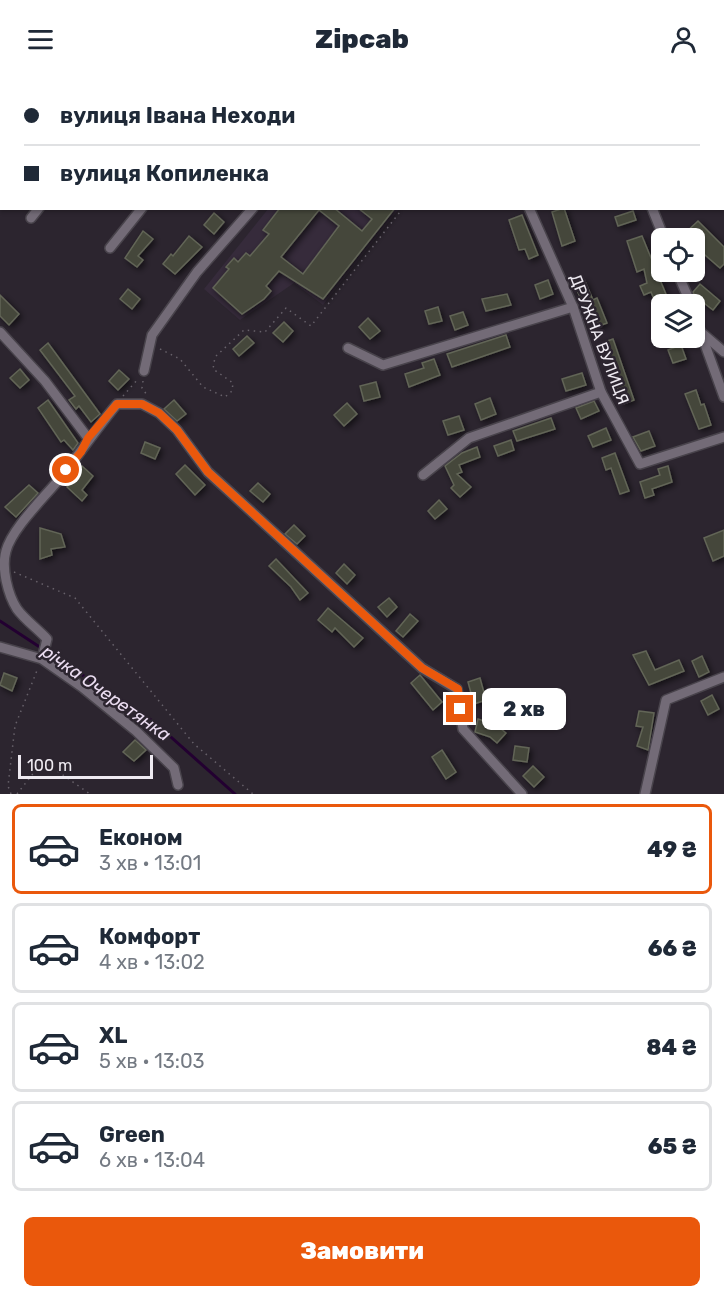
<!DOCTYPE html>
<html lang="uk">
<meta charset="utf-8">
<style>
:root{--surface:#fff;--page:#f6f6f7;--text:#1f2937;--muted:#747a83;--line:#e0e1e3;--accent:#ea580c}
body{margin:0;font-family:Rubik,sans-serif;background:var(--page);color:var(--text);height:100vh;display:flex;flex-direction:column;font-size:22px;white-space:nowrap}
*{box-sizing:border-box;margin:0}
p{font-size:20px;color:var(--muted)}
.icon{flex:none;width:33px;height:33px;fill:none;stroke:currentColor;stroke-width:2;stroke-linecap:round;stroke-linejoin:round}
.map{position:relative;height:716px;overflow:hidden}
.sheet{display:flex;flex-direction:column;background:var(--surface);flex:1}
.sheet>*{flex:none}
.hud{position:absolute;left:0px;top:0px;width:724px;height:132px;box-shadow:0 2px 4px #0004;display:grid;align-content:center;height:132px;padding:0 24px;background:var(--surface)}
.fabs{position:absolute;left:651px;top:150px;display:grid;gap:12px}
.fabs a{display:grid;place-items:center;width:54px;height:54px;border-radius:9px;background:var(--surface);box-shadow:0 2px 4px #0004;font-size:30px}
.scale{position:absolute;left:18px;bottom:15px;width:135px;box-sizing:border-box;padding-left:6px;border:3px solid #eeeaf1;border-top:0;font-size:16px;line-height:21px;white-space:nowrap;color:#eeeaf1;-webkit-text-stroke:4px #2c252f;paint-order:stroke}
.end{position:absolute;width:27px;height:27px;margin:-14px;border:8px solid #ea580c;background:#fff;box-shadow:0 0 0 3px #fff}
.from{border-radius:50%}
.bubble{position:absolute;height:42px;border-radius:9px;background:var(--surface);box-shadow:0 2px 4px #0004;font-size:20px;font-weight:800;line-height:42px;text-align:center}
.hud b{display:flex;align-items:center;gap:21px;height:57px;font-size:22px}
.hud b+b{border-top:2px solid var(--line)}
.hud i{width:15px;height:15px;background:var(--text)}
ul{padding:10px 0 0;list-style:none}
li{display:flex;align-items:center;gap:18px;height:90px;margin:0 12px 9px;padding:0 12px;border:3px solid var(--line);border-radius:9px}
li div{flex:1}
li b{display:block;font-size:22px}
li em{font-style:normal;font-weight:800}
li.selected{border-color:var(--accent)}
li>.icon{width:54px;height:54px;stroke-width:1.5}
.cta{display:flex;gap:12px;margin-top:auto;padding:12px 24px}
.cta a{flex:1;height:69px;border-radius:9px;background:var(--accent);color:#fff;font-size:24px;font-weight:800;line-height:69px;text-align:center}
header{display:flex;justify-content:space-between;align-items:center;height:78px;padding:0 24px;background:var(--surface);font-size:27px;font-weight:800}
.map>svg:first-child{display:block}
</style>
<header><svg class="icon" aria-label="menu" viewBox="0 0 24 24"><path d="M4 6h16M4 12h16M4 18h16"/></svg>Zipcab<svg class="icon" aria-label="person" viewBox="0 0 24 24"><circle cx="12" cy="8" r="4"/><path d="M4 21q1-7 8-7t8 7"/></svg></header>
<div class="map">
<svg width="724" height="716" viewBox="0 0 724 716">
<defs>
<filter id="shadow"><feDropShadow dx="2.5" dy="2.5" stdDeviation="3" flood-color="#0009"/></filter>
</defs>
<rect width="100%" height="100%" fill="#2c252f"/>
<path fill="#362b3b" d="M268,131H399L323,227L294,205L240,242L204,211Z"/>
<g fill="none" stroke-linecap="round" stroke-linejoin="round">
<path stroke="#230031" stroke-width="3" d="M0,543L154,644L235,716"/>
</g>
<g fill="#44473a" stroke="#626557" stroke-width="1.5" fill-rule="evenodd" filter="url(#shadow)">
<path d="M280,130H334L362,153L372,141L358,130H395L323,221L279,193L266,208L271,213L264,221L242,236L213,210L229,191L226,189L234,180L238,184L246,175L250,178L269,156L263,152ZM319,132L339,148L303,196L281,179Z"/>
<path d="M564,130L575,163L562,168L552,134Z"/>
<path d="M633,133L636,142L618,148L615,139Z"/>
<path d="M214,135L224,144L214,156L204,147Z"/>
<path d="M522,137L538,177L529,181L525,171L519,172L509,142Z"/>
<path d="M698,143L724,169V186L720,190L698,171L694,174V160H680Z"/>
<path d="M143,153L153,161L138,178L143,182L137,189L125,180Z"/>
<path d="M189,158L202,169L175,196L163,186L171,176L173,178Z"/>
<path d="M642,158L670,226H662V240L651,214L644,217L640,208L647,205L644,191L637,194L627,163Z"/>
<path d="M584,201L593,222L597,220L607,245L593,250L574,205Z"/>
<path d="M548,202L553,216L540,221L535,207Z"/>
<path d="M700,206L720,223L713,232L695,218L693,214Z"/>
<path d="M128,211L140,221L132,231L120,221Z"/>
<path d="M507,216L511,227L486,233L482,221Z"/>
<path d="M0,217L19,236L9,247L0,238Z"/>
<path d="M438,229L442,243L429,246L425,233Z"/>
<path d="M463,234L468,247L455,252L450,238Z"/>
<path d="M368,240L380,253L370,261L359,249Z"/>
<path d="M284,244L293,253L283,264L273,255Z"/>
<path d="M506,257L510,269L452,289L447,276Z"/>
<path d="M247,258L254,265L239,278L233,271Z"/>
<path d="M613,261L634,322L623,326L599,266Z"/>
<path d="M48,265L100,336L91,344L79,328L76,331L69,322L75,318L40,272Z"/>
<path d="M681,267L686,281L673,285L668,272Z"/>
<path d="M434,281L440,297L409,309L405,296L424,290L422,285Z"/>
<path d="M20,291L29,302L20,310L10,300Z"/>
<path d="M119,292L129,301L118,312L109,303Z"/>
<path d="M582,295L586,307L566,313L562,301Z"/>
<path d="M376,304L380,319L364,323L360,308Z"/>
<path d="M696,312L701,327L704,326L711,347L699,351L685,316Z"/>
<path d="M490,320L496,336L481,342L475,326Z"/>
<path d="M48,322L78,365L73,372L64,362L61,364L38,330Z"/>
<path d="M174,322L186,336L177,343L164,331Z"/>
<path d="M594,323L599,333L581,341L576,330Z"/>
<path d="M347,325L357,336L344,348L334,337Z"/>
<path d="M459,338L464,352L448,357L443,343Z"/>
<path d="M551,340L555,351L517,363L513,353Z"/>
<path d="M606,350L611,362L593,369L588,358Z"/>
<path d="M649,353L655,368L641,373L633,359Z"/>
<path d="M511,362L514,372L498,378L494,368Z"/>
<path d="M145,364L160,370L155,381L141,375Z"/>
<path d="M477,369L480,379L459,387L462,394L457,396L471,409L460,419L451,410L454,407L445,388L462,375Z"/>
<path d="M615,375L629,413L620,416L611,390L606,392L602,380Z"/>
<path d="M185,387L205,407L195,417L176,396Z"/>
<path d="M82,388L93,398L82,412L87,417L82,423L67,409Z"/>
<path d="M668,388L672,404L652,411L654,417L645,420L640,404L660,397L658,391Z"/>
<path d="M258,405L270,416L263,424L250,413Z"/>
<path d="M29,407L38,415L16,439L5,429Z"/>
<path d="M439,422L447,431L435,441L428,433Z"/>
<path d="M294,447L305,458L297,466L285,456Z"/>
<path d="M40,450L61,456L65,469L51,471L52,477L40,481Z"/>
<path d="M724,452V478L713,483L704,460Z"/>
<path d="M276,481L308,515L300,522L291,509L269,488Z"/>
<path d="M344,486L355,497L347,506L336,495Z"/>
<path d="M389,520L397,529L387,539L378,529Z"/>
<path d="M328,530L363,560L354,569L335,550L332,554L318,542Z"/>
<path d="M410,536L418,543L403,559L396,553Z"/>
<path d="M646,573L655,592L679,582L684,593L649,607L633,577Z"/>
<path d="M702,578L709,594L699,599L692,583Z"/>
<path d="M4,595L17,600L12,613L0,607Z"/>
<path d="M420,597L442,624L433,632L411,605Z"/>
<path d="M480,600L486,622L474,626L468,604Z"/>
<path d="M712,617L719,631L708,637L701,623Z"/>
<path d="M639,633L654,635L648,672L637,668L643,649L636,648Z"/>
<path d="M478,641L496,647L506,655L497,665L490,659L475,654Z"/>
<path d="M135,662L146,672L134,683L123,674Z"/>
<path d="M515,668L529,670L527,684L513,682Z"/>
<path d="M442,672L456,694L446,701L432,679Z"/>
<path d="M533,688L544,699L534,709L523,698Z"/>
</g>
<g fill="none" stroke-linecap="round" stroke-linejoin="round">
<defs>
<g id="service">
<path d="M427,0L428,2"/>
<path d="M446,2L447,0"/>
<path d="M723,101L724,102"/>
</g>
<g id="minor">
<path d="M693,0L694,2"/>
<path d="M88,2L90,0"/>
<path d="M146,2L148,0"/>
<path d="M245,2L246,0"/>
<path d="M361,2L362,0"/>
<path d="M486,2L487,0"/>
<path d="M723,24L724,25"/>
<path d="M0,76L2,74"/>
<path d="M529,130L573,229L601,314L640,386L724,359"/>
<path d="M652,130L664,160"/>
<path d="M31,140L39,130"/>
<path d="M110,170L142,130"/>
<path d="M677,194L691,226"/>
<path d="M694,236L724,319"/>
<path d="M0,254L45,303L88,360"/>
<path d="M703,256L724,274"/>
<path d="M348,270L383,287L573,229"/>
<path d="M144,293L152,257L197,194L253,130"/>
<path d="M423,397L469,360L601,314"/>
<path d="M0,569L42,581L82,609L136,653L174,690L178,707"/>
<path d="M42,581L47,561C38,551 25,542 17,531C8,517 1,490 6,473C12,450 45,419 61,399C80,375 97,350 117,326H142L159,335L177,352L208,394L422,590L457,611L463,651L522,716"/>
<path d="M645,716L666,622L724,599"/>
</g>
<g id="tertiary">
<path d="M603,0L604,2"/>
<path d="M723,115L724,116"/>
</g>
</defs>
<use href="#service" stroke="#48434b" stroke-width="8"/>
<use href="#minor" stroke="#48434b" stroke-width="12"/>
<use href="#tertiary" stroke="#48434b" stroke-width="15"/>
<g stroke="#67616a" stroke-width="1.5" stroke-dasharray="1.5 4.5" stroke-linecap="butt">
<path d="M399,0L401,2"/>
<path d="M633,0L635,2"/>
<path d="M723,73H724"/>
<path d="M160,271L180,281L203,309L225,319L232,313L233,305L213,291L215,279L244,252L265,254L286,230L311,248L403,130"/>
<path d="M143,303L142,310L147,317"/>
<path d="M123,318L138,301"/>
<path d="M14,494L75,520L194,666L253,716"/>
<path d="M11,716L8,708L15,648L38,590"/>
<path d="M17,716L43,683L90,716"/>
</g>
<use href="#service" stroke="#736b77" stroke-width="4.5"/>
<use href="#minor" stroke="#736b77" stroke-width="9"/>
<use href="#tertiary" stroke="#736b77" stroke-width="12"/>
</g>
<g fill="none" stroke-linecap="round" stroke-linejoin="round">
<path stroke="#ea580c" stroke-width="8" d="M66,392L81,374L88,360L117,326H142L159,335L177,352L208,394L422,590L458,611L460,631"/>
</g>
<g text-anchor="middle" stroke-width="5" stroke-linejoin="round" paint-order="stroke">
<g font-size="16" fill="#eeeaf1" stroke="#2c252f">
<text transform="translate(600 261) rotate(69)" y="6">ДРУЖНА ВУЛИЦЯ</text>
</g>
<g font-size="18" font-style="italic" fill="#ebddf1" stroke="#2c252f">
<text transform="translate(106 615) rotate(35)" y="6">річка Очеретянка</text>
</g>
</g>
</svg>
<div class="fabs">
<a><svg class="icon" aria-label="locate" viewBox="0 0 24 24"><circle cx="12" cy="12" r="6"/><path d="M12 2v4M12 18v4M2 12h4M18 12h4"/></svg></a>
<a><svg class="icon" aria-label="layers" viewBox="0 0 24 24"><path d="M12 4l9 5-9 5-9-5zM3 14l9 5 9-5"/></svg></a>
</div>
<div class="scale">100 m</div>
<i class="end from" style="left:66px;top:392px"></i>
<i class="end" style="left:460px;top:631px"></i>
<div class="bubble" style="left:482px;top:610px;width:84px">2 хв</div>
<div class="hud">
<b><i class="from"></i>вулиця Івана Неходи</b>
<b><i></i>вулиця Копиленка</b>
</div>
</div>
<section class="sheet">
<ul>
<li class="selected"><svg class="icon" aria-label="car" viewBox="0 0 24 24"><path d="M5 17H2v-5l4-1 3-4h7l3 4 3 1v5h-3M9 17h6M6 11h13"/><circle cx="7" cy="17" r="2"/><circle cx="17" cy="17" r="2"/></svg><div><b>Економ</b><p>3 хв · 13:01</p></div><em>49 ₴</em></li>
<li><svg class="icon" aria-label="car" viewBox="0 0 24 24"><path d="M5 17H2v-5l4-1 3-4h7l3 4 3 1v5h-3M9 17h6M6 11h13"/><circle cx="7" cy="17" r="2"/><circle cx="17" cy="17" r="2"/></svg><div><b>Комфорт</b><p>4 хв · 13:02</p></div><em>66 ₴</em></li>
<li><svg class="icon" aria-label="car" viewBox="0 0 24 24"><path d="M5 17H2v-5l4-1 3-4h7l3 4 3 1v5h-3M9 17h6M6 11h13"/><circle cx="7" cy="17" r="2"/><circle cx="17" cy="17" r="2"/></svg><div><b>XL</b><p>5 хв · 13:03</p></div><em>84 ₴</em></li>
<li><svg class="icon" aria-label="car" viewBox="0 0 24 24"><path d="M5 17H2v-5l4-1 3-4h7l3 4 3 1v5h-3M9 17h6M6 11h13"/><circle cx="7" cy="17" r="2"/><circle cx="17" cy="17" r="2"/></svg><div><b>Green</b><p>6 хв · 13:04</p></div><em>65 ₴</em></li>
</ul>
<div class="cta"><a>Замовити</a></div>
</section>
